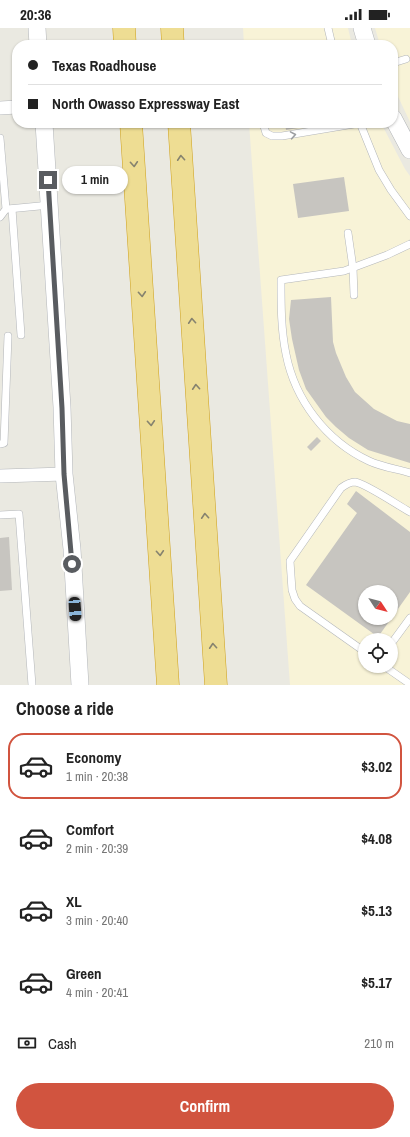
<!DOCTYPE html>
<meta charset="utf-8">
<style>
:root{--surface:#fff;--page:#f6f6f6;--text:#222;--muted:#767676;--line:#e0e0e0;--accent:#d1543f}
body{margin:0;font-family:"Archivo Narrow",sans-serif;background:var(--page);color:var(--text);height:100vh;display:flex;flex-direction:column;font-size:15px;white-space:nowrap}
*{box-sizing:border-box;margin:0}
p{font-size:13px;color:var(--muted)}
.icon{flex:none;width:22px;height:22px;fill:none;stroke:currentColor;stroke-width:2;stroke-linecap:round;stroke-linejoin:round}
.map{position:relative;height:657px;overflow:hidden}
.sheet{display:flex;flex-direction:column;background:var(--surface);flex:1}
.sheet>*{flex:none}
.top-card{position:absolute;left:12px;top:12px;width:386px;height:88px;border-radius:16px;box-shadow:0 1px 3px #0004;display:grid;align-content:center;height:88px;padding:0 16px;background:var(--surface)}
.needle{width:26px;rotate:126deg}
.controls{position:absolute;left:358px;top:557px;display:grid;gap:8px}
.controls a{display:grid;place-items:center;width:40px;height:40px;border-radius:50%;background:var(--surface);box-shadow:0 1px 3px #0004;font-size:20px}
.end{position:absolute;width:18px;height:18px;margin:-9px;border:5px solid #595c60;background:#fff;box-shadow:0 0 0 2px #fff}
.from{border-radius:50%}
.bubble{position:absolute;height:28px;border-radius:14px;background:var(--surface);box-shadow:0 1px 3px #0004;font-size:13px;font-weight:800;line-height:28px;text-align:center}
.car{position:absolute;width:12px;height:24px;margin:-12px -6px;border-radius:5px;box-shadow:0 0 3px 1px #0007;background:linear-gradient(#222 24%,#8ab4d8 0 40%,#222 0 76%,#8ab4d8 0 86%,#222 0)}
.top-card b{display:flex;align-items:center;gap:14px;height:38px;font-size:15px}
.top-card b+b{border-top:1px solid var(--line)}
.top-card i{width:10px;height:10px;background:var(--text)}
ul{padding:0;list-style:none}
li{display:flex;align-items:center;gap:12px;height:66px;margin:0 8px 6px;padding:0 8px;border:2px solid transparent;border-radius:16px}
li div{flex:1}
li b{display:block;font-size:15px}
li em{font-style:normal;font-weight:800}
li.active{border-color:var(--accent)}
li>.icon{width:36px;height:36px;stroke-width:1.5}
h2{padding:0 16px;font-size:18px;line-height:48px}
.pay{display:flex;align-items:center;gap:10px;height:44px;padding:0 16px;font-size:15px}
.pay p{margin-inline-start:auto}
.cta{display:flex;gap:8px;margin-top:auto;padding:8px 16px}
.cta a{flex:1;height:46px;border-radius:24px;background:var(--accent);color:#fff;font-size:16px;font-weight:800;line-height:46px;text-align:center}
.status{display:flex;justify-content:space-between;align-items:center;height:28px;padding:0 20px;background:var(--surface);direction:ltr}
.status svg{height:11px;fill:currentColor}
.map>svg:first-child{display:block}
</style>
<div class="status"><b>20:36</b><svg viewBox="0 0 49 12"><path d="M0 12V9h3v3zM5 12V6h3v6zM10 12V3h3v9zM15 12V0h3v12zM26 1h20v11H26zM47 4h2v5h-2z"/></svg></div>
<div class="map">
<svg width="410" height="657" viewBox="0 0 410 657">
<rect width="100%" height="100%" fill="#eae9e1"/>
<g fill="#f8f3d7" fill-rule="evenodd">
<path d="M243,0H348L352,17H244Z"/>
<path d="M375,0H410V94L393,58V17H380Z"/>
<path d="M249,95H381L405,141L410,148V657H290ZM365,564H391V590H365ZM365,612H391V638H365Z"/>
</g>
<g fill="#c7c5c0" fill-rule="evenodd">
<path d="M285,95H322V96L286,102Z"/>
<path d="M344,149L349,183L298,190L293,156Z"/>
<path d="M331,269L333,314L336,325L346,349L355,364L374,381L397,393L410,396V435L368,422L349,410L336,399L326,389L306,361L299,342L292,311L289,291L291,272Z"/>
<path d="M317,409L321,413L311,423L307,419Z"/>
<path d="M356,463L410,504V564L378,609L306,557L357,485L347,476ZM365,564H391V590H365Z"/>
<path d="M9,509L12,562L0,563V510Z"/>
</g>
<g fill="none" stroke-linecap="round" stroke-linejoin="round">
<defs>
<g id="service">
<path d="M328,0L332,17"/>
<path d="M393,35L406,31"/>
<path d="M263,95L266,105L272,108H282L360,95"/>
<path d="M360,95L379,142L391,162L410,188"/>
<path d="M0,110L6,181L0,189"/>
<path d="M8,181L50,177"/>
<path d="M12,181L21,307"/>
<path d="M348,205L353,240L354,267"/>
<path d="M410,216L387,227L344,243L281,252C281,277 281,302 286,326C295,372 326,413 369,433C382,439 397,441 410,445"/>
<path d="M0,416L4,415L8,308"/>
<path d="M0,487L19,486L32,657"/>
<path d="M391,616L410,590"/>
<path d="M365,624L300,578L295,571L292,562L290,533L341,460C345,457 349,454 355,454C365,455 399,478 410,484"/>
<path d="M384,638L410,656"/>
</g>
<g id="minor">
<path d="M0,80L17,79"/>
<path d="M0,448L64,446"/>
</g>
<g id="tertiary">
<path d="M37,0L38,17"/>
<path d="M362,0L367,17"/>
<path d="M393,90L410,122"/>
<path d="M44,95L62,379L64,446L72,521L80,657"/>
</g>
<g id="motorway">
<path d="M124,0L125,17"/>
<path d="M172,0L173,17"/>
<path d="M131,95L168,657"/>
<path d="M179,95L216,657"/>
</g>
</defs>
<use href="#service" stroke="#b3b6ba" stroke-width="8"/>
<use href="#minor" stroke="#b3b6ba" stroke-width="14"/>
<use href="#tertiary" stroke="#b3b6ba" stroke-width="18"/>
<use href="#motorway" stroke="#cea11c" stroke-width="23"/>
<use href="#service" stroke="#fff" stroke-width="7"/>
<use href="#minor" stroke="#fff" stroke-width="13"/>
<use href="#tertiary" stroke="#fff" stroke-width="17"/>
<use href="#motorway" stroke="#eedd93" stroke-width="22"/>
</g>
<defs><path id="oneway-chevron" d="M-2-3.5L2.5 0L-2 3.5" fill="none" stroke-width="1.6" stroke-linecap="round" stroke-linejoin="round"/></defs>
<use stroke="#9b9da0" href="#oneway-chevron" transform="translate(293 107) rotate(-10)"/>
<g stroke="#86836f">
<use href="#oneway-chevron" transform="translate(181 130) rotate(-94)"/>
<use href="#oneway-chevron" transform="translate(134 136) rotate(86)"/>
<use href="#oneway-chevron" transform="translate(142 266) rotate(86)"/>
<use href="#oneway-chevron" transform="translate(192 293) rotate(-94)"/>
<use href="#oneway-chevron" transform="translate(196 359) rotate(-94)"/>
<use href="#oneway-chevron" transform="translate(151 395) rotate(86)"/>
<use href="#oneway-chevron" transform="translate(205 488) rotate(-94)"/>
<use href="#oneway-chevron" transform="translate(160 525) rotate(86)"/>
<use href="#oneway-chevron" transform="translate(213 618) rotate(-94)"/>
</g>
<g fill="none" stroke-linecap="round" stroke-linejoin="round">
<path stroke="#595c60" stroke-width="5" d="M48,152L62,380L64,446L72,536"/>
</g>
</svg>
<div class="controls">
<a><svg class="needle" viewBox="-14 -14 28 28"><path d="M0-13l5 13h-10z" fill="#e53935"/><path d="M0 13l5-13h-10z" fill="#767676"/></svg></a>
<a><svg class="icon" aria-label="locate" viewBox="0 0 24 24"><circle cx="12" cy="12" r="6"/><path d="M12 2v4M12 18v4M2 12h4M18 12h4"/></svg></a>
</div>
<i class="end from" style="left:72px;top:536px"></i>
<i class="end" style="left:48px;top:152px"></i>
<div class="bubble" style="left:62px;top:138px;width:66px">1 min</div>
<i class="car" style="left:75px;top:581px;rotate:176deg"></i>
<div class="top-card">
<b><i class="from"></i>Texas Roadhouse</b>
<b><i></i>North Owasso Expressway East</b>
</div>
</div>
<section class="sheet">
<h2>Choose a ride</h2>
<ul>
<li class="active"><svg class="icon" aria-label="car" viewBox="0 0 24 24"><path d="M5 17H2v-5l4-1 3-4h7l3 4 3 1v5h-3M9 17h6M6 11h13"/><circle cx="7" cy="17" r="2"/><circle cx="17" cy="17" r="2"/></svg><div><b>Economy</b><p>1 min · 20:38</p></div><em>$3.02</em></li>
<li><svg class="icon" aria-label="car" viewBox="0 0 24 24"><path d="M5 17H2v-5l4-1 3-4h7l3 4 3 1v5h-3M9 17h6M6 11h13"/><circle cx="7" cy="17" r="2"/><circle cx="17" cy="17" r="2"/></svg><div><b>Comfort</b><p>2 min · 20:39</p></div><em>$4.08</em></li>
<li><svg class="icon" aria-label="car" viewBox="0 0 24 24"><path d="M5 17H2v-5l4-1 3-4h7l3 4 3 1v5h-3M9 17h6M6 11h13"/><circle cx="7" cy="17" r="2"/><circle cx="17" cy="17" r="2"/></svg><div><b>XL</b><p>3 min · 20:40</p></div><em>$5.13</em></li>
<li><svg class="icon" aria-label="car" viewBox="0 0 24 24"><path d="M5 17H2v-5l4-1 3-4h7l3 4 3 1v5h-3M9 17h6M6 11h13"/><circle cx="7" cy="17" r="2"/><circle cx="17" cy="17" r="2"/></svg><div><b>Green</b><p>4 min · 20:41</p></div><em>$5.17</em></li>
</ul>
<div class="pay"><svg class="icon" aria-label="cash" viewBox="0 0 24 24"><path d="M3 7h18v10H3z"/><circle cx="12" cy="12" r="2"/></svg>Cash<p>210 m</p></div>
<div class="cta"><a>Confirm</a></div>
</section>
